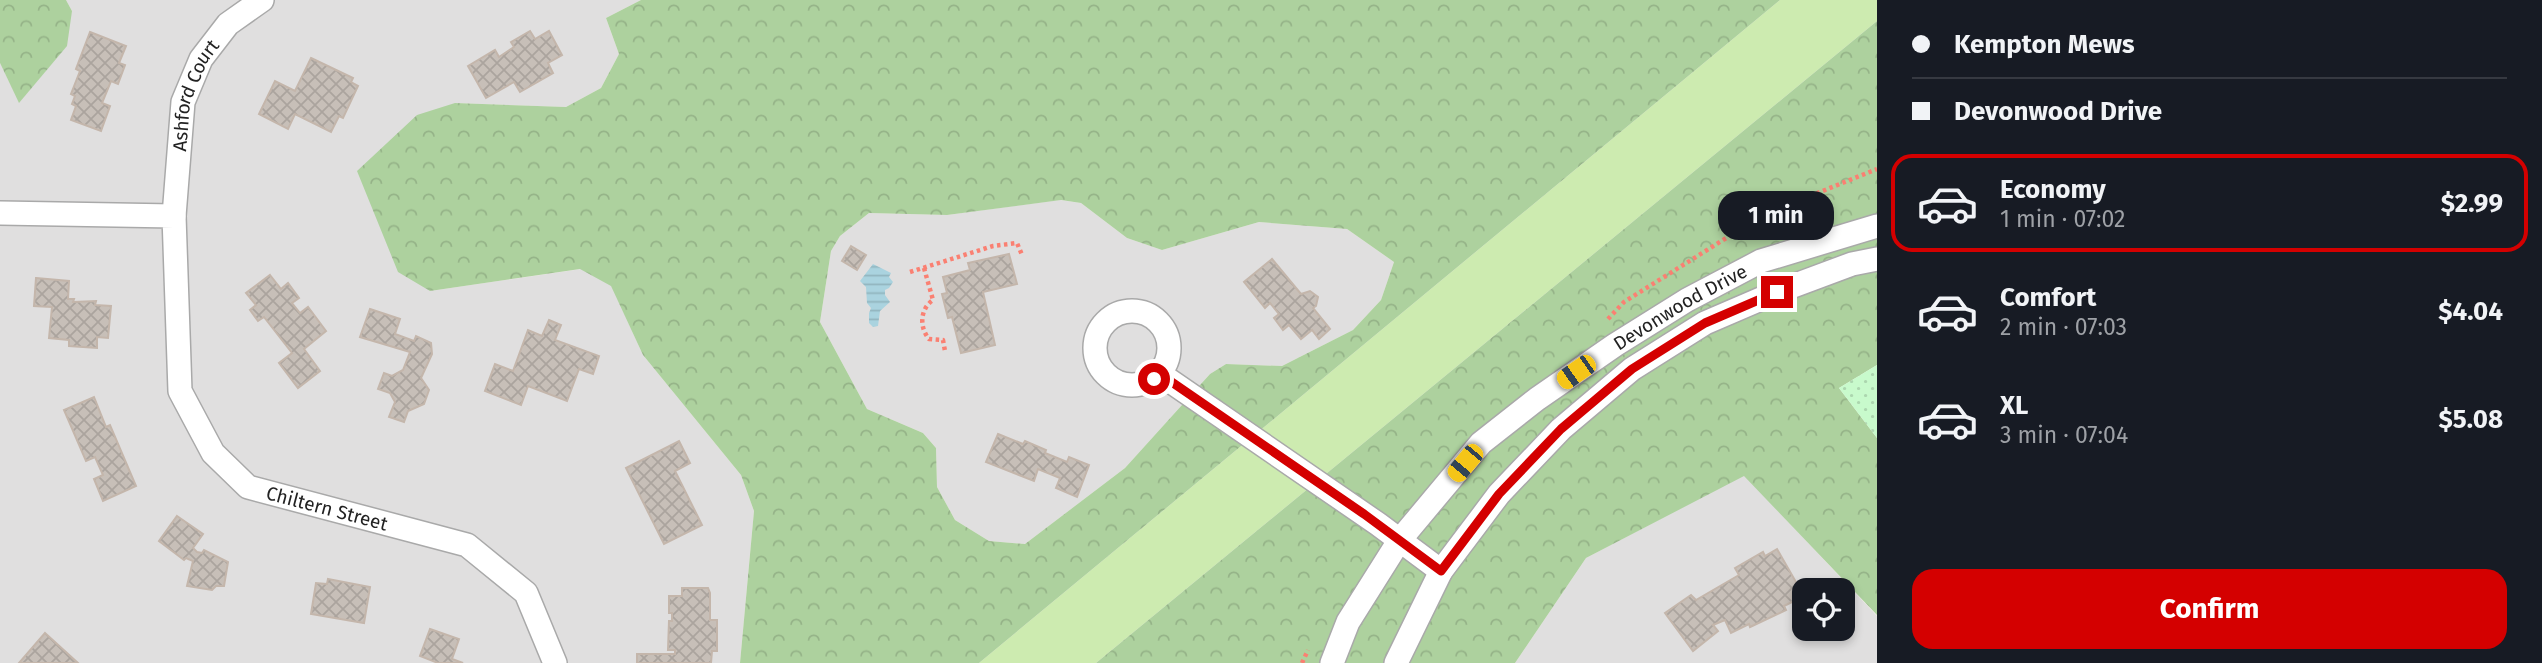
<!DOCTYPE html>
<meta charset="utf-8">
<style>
:root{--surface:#171b24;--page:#242831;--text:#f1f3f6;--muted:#9ea1a6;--line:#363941;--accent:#d40000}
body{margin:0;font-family:"Fira Sans",sans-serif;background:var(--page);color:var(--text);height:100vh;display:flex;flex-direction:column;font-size:26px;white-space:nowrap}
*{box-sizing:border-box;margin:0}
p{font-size:23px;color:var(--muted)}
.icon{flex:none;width:38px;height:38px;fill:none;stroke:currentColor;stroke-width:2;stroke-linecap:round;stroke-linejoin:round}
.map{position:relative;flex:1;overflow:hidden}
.details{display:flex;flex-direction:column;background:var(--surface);width:665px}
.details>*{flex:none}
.guide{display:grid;align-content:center;height:154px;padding:0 35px;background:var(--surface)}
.controls{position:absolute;left:1792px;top:578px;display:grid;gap:14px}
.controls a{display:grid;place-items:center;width:63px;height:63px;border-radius:14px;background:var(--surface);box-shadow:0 4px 10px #0003;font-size:35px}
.end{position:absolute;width:32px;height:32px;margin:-16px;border:9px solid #d40000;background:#fff;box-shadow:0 0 0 4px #fff}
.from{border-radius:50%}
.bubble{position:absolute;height:49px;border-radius:21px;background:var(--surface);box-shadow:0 4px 10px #0003;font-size:23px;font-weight:700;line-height:49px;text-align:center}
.car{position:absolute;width:21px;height:42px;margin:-21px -10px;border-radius:9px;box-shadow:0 0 5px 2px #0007;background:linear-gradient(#f5c518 24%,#345 0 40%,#f5c518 0 76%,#345 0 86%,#f5c518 0)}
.guide b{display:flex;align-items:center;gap:24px;height:66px;font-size:26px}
.guide b+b{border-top:2px solid var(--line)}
.guide i{width:18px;height:18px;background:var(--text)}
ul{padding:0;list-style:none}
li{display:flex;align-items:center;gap:21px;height:98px;margin:0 14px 10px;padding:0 21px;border:4px solid transparent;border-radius:21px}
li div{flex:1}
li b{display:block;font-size:26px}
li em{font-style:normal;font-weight:700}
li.active{border-color:var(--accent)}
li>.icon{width:63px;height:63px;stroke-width:1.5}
.cta{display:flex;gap:14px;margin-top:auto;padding:14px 35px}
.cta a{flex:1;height:80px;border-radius:21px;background:var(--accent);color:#fff;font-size:28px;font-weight:700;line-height:80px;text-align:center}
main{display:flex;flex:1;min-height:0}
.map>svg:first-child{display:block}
</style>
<main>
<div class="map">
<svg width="1877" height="663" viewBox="0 0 1877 663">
<defs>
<pattern id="forest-crowns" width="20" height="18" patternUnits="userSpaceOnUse" patternTransform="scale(1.75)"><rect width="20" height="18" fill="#add19e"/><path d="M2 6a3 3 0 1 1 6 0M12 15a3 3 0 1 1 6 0" fill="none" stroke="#95b388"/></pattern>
<pattern id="park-dots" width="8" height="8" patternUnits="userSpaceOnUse" patternTransform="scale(1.75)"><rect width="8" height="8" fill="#c8facc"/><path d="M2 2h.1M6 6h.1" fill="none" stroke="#acd6af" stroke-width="1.8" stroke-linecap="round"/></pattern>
<pattern id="water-rules" width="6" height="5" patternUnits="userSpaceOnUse" patternTransform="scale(1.75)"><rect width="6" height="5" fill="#aad3df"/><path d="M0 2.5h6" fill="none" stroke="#92b5bf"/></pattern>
<pattern id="building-cross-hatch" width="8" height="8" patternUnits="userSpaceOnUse" patternTransform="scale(1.75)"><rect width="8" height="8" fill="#c7bfb8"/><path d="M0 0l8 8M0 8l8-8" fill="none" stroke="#aba49e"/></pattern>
</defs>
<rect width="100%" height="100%" fill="#f2efe9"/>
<g fill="#e0dfdf" fill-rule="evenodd">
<path d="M66,0H641L606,18L619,54L601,88L566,107L455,103L430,291L581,269L611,285L643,355L741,475L754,511L740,663H0V63L19,102L72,11Z"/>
<path d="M1060,200L1081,203L1127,238L1162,250L1259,222L1347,229L1394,262L1381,300L1353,330L1282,366L1226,364L1210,374L1125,468L1025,544L989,541L955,520L937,487L936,448L923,433L867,409L820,322L831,251L840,236L869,213L947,215Z"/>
<path d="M1744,475L1877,616V663H1515L1586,558ZM1804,590H1843V628H1804Z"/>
</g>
<path fill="#cdebb0" d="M1780,0H1877V21L1096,663H979Z"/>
<g fill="url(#forest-crowns)" fill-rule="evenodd">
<path d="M0,0H66L72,11L67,46L19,103L0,63Z"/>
<path d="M641,0H1780L979,663H740L754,511L741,475L643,355L611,286L580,269L430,291L398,272L357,171L417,115L455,103L566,107L601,88L619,54L606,18ZM1061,200L1081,203L1127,238L1162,250L1259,222L1347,229L1394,262L1381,300L1353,330L1282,366L1226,364L1210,374L1125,468L1025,544L989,541L955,520L937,487L936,448L923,433L867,409L820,322L831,251L840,236L869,213L947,215Z"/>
<path d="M1877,21V365L1839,388L1877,438V615L1744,476L1586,558L1515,663H1096Z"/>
</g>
<path fill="url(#park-dots)" d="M1877,365V438L1839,388Z"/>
<path fill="url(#water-rules)" d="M873,264L891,273L889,277L893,282L889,288L885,290V295L890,302L880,311L878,326L873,327L869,323V313L871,308L867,303L866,287L860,281Z"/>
<g fill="url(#building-cross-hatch)" stroke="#c4b6ab" stroke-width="2">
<path d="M530,31L535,39L549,31L562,55L548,63L553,73L520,92L514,82L486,98L468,66L495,50L499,57L514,47L511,42Z"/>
<path d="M90,32L126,46L119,63L125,65L118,84L111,81L102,103L110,106L101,131L71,120L76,106L72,104L75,96L71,94L80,71L76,69Z"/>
<path d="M311,58L353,78L351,82L358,86L343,118L339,116L331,132L295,114L288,129L259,114L275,81L295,91Z"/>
<path d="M851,246L866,255L857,270L842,261Z"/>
<path d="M1009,254L1017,284L983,292L995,345L961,353L952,317L948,318L942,294L947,293L943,277L970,270L968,263Z"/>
<path d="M1272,259L1301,294L1310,291L1318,297L1316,306L1313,308L1330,329L1319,339L1312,330L1301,339L1289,325L1283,330L1274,318L1279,314L1270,303L1265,308L1244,282Z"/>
<path d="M270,275L281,289L288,283L299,298L292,303L300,313L308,307L326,331L304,349L320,371L298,388L279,363L292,353L264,317L258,321L250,310L256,305L246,293Z"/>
<path d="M36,278L69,281L68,299H74L73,302L96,301L95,305L111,306L108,338L97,337V348L69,346V340L49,338L52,307L34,306Z"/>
<path d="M370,309L400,319L395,334L414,341L416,336L431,343L432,354L421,378L429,390L424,404L408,411L404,422L389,417L395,402L390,393L378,389L384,373L392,376L403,370L410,352L360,337Z"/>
<path d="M549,320L561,325L555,340L599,356L593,374L579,369L567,401L528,386L521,405L485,391L495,364L513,371L528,330L542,336Z"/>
<path d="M94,397L106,427L110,425L136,486L103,501L94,479L103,475L95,457L86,461L64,410Z"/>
<path d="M998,434L1023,444L1025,441L1046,450L1045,453L1067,462L1069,457L1089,465L1077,497L1056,488L1060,478L1038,469L1034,481L986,462Z"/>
<path d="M679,441L690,463L675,471L702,525L664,544L626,468Z"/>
<path d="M177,516L203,534L193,548L197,552L202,553L204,550L228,562L224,586H216L212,590L187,586L193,561L186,558L184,560L159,541Z"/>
<path d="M1777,549L1804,596L1784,606L1786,610L1750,627L1749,624L1731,633L1725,620L1713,625L1718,631L1693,651L1665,613L1691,595L1696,600L1739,575L1735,568L1763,552L1765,556Z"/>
<path d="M328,579L370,587L364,623L311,614L316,583L327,584Z"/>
<path d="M682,588H708L710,593V620H717V651H712L711,663H637V654H675V650H668L669,621H672V613H669V596H682Z"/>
<path d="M430,629L459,639L452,659L463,663H438L420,656Z"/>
<path d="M45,633L78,663H19Z"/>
</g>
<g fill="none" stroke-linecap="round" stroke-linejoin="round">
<defs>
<g id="minor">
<path id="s1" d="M0,213L174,216L180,391L213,453L248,487L467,545L526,593L555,663"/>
<path id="s2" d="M174,216L183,102L201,59L228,24L262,0"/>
<circle cx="1132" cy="348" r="37"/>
<path d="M1160,374L1378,524L1441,571"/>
<path id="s3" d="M1332,663L1348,622L1399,541L1481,443L1537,399L1615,345L1687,300L1761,261L1877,226"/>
<path d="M1396,663L1441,571L1499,494L1561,429L1632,369L1705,323L1777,292L1852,264L1877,259"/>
</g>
</defs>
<use href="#minor" stroke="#a9a9a9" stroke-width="26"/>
<g stroke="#fa8072" stroke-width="4.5" stroke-dasharray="3.5 3.5" stroke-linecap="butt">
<path d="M924,268L933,300C920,309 919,327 929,339L943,340L945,351"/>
<path d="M910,272L993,246L1017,243L1022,255"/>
<path d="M1608,319L1624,302L1763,215L1877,169"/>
<path d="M1302,663L1308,650"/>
</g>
<use href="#minor" stroke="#fff" stroke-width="23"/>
</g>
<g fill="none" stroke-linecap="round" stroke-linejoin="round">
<path stroke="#d40000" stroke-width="9" d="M1154,379L1160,374L1364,514L1441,571L1499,494L1561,429L1632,369L1705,323L1777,292"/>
</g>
<g text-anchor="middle" stroke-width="5" stroke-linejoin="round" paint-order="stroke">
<g font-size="19" fill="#222" stroke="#fff">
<text dy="7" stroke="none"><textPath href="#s2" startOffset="124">Ashford Court</textPath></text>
<text dy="7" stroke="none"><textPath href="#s3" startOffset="509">Devonwood Drive</textPath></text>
<text dy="7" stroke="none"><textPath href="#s1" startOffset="550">Chiltern Street</textPath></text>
</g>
</g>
</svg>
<div class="controls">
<a><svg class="icon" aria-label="locate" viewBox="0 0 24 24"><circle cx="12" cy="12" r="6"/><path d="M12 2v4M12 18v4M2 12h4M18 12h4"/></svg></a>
</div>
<i class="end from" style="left:1154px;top:379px"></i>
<i class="end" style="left:1777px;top:292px"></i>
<div class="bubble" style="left:1718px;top:191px;width:116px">1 min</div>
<i class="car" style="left:1576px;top:372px;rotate:235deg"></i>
<i class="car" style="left:1465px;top:463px;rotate:220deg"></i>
</div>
<section class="details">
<div class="guide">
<b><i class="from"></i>Kempton Mews</b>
<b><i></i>Devonwood Drive</b>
</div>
<ul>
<li class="active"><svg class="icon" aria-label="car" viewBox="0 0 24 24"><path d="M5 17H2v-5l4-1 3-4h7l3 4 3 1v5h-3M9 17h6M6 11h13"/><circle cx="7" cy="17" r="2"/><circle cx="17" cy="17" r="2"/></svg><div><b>Economy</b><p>1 min · 07:02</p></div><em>$2.99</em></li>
<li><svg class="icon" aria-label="car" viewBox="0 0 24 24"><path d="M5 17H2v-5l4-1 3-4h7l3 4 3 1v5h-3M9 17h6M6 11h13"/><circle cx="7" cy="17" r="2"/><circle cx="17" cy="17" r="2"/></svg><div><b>Comfort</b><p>2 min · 07:03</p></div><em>$4.04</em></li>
<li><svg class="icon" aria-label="car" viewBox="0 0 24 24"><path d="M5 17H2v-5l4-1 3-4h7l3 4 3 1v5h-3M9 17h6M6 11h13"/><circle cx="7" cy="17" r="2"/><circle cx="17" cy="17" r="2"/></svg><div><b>XL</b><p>3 min · 07:04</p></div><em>$5.08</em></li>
</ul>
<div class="cta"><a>Confirm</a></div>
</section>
</main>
